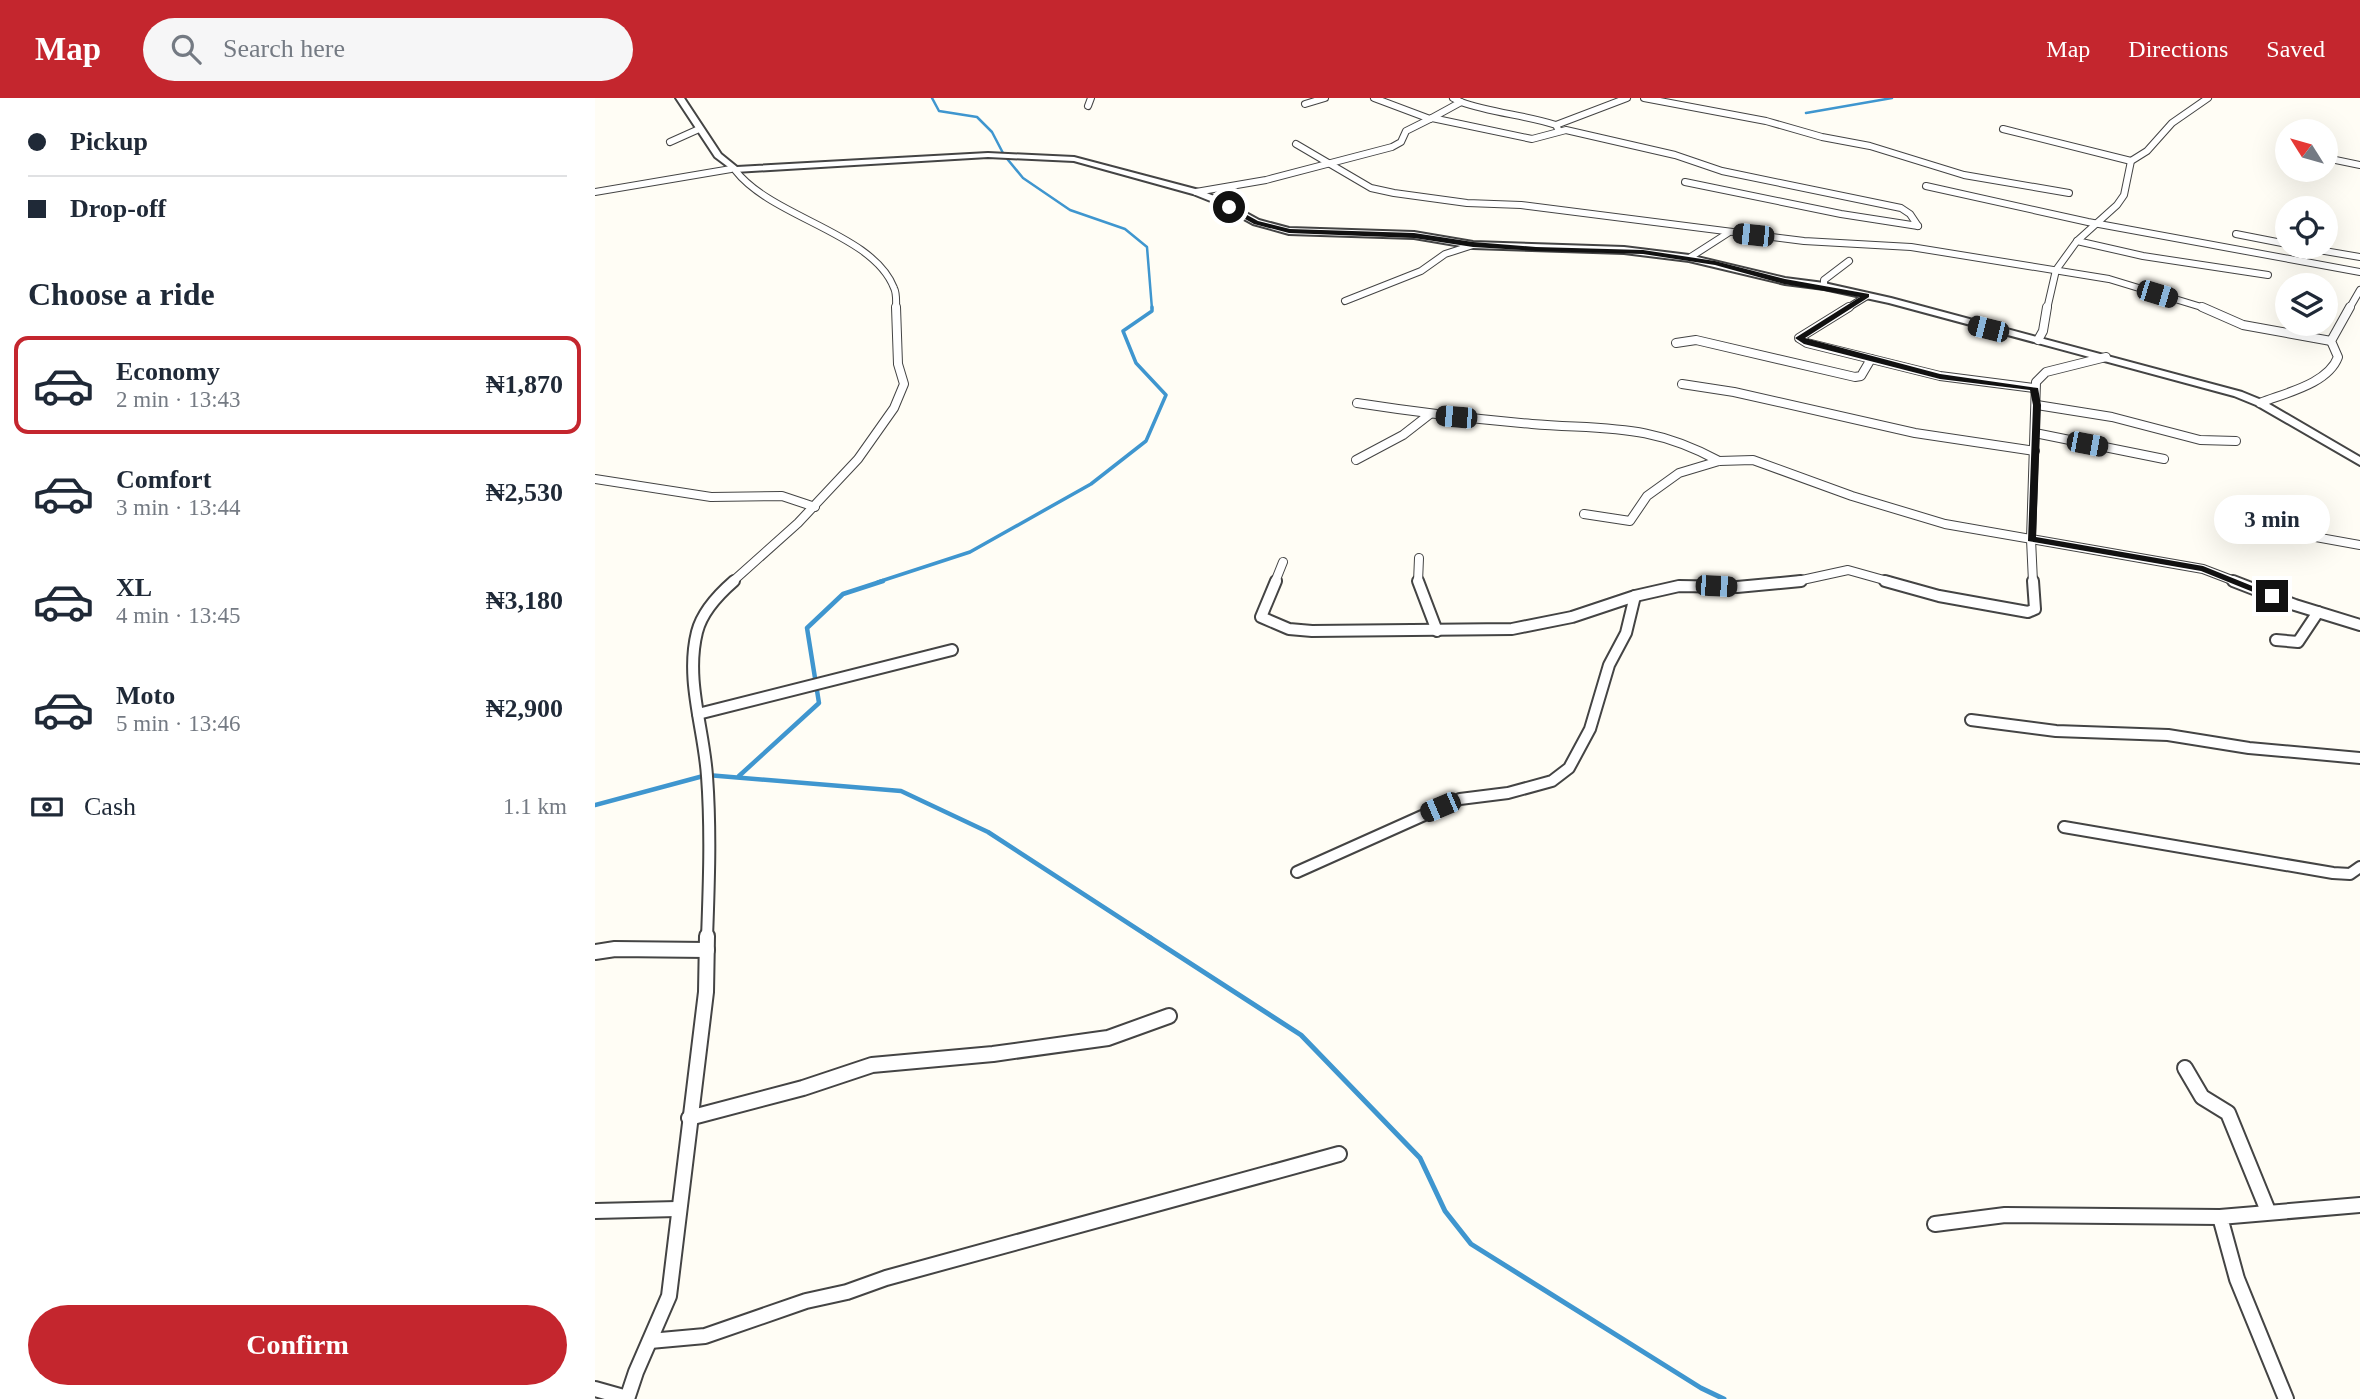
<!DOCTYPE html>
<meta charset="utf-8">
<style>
:root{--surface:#fff;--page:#f6f6f7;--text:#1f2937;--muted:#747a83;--line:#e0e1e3;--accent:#c4262e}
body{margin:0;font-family:"Times New Roman",serif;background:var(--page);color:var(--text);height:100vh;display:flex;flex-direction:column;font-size:26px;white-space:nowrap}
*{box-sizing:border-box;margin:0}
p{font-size:23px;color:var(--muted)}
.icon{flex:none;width:38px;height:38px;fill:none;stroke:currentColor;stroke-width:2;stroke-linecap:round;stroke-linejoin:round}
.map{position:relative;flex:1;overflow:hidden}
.side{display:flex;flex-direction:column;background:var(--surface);width:595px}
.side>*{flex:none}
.hud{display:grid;align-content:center;height:154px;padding:0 28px;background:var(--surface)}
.needle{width:46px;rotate:307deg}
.fabs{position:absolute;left:1680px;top:21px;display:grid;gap:14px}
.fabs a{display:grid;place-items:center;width:63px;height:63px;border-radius:50%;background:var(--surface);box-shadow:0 7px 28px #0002;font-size:35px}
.end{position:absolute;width:32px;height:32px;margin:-16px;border:9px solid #111;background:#fff;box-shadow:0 0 0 4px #fff}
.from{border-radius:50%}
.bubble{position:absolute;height:49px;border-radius:24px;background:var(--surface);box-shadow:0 7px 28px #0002;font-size:23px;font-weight:700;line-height:49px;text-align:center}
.car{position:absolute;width:21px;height:42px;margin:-21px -10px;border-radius:9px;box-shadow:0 0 5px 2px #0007;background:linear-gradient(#222 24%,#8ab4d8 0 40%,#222 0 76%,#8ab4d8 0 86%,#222 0)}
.hud b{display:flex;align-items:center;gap:24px;height:66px;font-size:26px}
.hud b+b{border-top:2px solid var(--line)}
.hud i{width:18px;height:18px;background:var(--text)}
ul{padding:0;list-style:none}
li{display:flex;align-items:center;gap:21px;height:98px;margin:0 14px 10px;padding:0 14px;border:4px solid transparent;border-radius:14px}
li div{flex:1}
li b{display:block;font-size:26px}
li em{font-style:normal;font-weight:700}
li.active{border-color:var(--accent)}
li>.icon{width:63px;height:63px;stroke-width:1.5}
h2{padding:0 28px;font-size:32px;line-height:84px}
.pay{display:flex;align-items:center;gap:18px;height:77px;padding:0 28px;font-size:26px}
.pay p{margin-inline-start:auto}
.action{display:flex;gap:14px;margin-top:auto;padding:14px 28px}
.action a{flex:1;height:80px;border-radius:42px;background:var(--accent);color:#fff;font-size:28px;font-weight:700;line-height:80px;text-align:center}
header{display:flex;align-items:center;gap:42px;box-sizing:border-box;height:98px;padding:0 35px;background:var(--accent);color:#fff}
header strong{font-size:33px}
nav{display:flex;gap:38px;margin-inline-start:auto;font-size:24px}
.search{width:490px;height:63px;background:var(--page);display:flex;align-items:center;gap:18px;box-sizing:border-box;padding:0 24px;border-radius:38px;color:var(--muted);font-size:26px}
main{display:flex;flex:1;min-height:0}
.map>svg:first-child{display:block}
</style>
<header>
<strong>Map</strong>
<div class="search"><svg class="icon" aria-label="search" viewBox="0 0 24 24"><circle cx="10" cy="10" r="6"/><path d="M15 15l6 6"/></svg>Search here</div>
<nav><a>Map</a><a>Directions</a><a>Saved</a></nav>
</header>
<main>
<section class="side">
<div class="hud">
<b><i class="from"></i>Pickup</b>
<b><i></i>Drop-off</b>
</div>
<h2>Choose a ride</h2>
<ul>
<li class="active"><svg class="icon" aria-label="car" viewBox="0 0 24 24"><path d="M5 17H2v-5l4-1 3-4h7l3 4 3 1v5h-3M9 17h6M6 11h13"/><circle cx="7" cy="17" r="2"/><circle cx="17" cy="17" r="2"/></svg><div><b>Economy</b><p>2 min · 13:43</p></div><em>₦1,870</em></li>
<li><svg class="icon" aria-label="car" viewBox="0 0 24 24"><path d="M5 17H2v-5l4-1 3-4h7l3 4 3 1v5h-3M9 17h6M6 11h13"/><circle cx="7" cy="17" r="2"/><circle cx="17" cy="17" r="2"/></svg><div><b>Comfort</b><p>3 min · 13:44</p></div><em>₦2,530</em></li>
<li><svg class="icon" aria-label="car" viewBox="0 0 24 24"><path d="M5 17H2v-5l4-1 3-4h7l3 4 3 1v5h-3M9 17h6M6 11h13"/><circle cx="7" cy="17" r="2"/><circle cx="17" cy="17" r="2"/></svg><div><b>XL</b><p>4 min · 13:45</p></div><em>₦3,180</em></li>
<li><svg class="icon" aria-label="car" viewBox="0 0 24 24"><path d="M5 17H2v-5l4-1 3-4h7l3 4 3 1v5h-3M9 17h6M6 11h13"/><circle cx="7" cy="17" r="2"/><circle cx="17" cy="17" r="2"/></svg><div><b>Moto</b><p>5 min · 13:46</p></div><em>₦2,900</em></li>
</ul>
<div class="pay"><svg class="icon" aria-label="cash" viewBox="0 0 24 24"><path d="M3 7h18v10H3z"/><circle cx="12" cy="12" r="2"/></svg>Cash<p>1.1 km</p></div>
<div class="action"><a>Confirm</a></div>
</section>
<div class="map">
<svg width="1765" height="1301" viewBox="0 0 1765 1301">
<rect width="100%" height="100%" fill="#fffdf5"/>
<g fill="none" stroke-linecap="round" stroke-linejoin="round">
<g stroke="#3f96cf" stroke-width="2.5">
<path d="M337,0L344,13L382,19L397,34L409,57L428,80L475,112L530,131L552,149L557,211"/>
<path d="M1211,15L1297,0"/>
</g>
<path stroke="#3f96cf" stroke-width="3.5" d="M283,484L375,454L496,386L551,343L571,297L541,265L528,233L557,213V209"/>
<g stroke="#3f96cf" stroke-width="4.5">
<path d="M144,678L224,605L212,530L248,496L288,483"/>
<path d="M0,707L112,677L306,693L393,734L556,840"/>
</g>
<path stroke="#3f96cf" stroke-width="5" d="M553,838L706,937L825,1060L850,1113L876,1146L1106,1290L1129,1301"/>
<defs>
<g id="minor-far3">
<path d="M779,0L835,21L866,4L858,0"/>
<path d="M1049,0L1171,23L1227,39L1275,48L1369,77L1474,95"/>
<path d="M866,4C897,15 930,17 961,27"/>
<path d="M710,6L730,0"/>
<path d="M493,8L496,0"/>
<path d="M963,31L961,27L1032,0"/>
<path d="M1408,31L1536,63"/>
<path d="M75,44L104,31"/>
<path d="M701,46L776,90L799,95L872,105L926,107L1209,143L1316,149L1514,181L1613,211"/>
<path d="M1731,60L1765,67"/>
<path d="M140,72C177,120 278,135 299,190C302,196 301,204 301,211"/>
<path d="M1090,84L1246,116L1323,128"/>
<path d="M1331,88L1493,124L1765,174"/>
<path d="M0,94L136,71"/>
<path d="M601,94L671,82L797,49L806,44L811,33L837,20L937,41L971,32L1080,57L1127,73L1306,110L1315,116L1323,128"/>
<path d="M1641,136L1692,146"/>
<path d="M1482,143L1548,158L1673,177"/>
<path d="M1706,149L1765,159"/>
<path d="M1094,160L1133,135"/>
<path d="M1229,188V182L1254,163"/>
<path d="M750,203L826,173L850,156L878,147"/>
<path d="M1251,211L1272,198"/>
<path d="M1452,211L1461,172L1482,143L1522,107L1529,97L1536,63L1552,53L1577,25L1613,0"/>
<path d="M1754,211L1765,192"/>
</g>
<g id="minor-far2">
<path d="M1254,209L1204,240L1212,245L1345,278L1439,290"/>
<path d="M1607,209L1648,227L1736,243"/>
<path d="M1443,242L1448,233L1452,209"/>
<path d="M1081,245L1101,242L1260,279L1266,278L1276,261"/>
<path d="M1087,286L1139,294L1320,335L1440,353"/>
<path d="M762,305C820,314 879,321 937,326C1012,332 1054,325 1124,363"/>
<path d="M1665,305C1690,295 1733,286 1743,259L1736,243L1755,209"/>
<path d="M1442,307L1517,319L1605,342L1641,343"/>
<path d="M1440,335L1569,361"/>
<path d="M761,362L808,337L835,316"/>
<path d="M0,381L116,399L187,398L220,409"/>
<path d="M989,416L1035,423L1052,398L1084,375L1124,363L1158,362L1257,398L1350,426L1608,471L1642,484"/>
<path d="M1648,426L1765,447"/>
<path d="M137,484L203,425L263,361L299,310L309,286L303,266L301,209"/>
<path d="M680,484L688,464"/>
<path d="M823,484L824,460"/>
<path d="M1198,484L1253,472L1296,484"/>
<path d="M1438,484L1436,441L1441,284L1451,274L1511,259"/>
</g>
<g id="minor-far1">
<path d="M681,483L666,519L694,531L717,533L917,531L977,519L1040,498L1031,535L1014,567L995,631L974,670L957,683L913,695L865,701L702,774"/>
<path d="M823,483L842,533"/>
<path d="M1290,483L1344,498L1433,514L1440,511L1438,483"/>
<path d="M1638,483L1700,507L1765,527"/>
<path d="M1040,498L1084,488L1142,489L1206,483"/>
<path d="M1681,542L1703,544L1723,514"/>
<path d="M103,616L357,552"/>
<path d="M1376,622L1461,633L1573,637L1654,650L1765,660"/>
<path d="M1469,729L1738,775L1755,776L1765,769"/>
<path d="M112,840C114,786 116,732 112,678C109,631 90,582 102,534C107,514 124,496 139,483"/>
</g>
<g id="minor">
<path d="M0,854L20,851L112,852"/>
<path d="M1590,970L1607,999L1633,1015L1673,1113"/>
<path d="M94,1020L208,990L277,967L398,956L513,940L574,918"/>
<path d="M0,1113L82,1111"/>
<path d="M1340,1126L1410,1117L1625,1119"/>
<path d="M55,1243L110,1238L211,1203L252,1194L291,1180L744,1056"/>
<path d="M0,1291L32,1300"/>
<path d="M32,1301L41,1274L74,1198L111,894L112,838"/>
<path d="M1691,1301L1642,1181L1625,1119L1765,1107"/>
</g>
<path id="tertiary" d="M81,0H89L126,56L142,69L393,55L479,59L604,92L624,100L664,122L694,130L819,134L878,144L1029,149L1094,157L1190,180L1229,185L1296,200L1647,294L1669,303L1765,359V367L1661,307L1639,298L1294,205L1229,191L1190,186L1094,163L1029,155L878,150L819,140L694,136L658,126L618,104L598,96L479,63L393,59L140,74L120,59Z"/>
</defs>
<use href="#minor-far3" stroke="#444" stroke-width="8"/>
<use href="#minor-far2" stroke="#444" stroke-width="10"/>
<use href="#minor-far1" stroke="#444" stroke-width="14"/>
<use href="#minor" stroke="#444" stroke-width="18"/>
<use href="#tertiary" stroke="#444" stroke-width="4"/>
<use href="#minor-far3" stroke="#fff" stroke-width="6"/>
<use href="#minor-far2" stroke="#fff" stroke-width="8"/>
<use href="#minor-far1" stroke="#fff" stroke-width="10"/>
<use href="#minor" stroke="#fff" stroke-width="14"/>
<use href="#tertiary" fill="#fff" fill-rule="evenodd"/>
</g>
<path fill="#111" d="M634,107L663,123L695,131L819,135L878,144L941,149L1048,152L1120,163L1190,181L1274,196V199L1210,240L1345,276L1443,290L1446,307L1441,439L1608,468L1682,498L1673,500L1606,473L1433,443L1438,307L1435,292L1345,281L1209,246L1200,240L1265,199L1189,186L1120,167L1048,156L941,153L878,149L819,140L694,135L659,126L632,111Z"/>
</svg>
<div class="fabs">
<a><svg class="needle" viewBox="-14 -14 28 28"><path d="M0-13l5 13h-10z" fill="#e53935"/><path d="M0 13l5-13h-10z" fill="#747a83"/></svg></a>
<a><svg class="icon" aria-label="locate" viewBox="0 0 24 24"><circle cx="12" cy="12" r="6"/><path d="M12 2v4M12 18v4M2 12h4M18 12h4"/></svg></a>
<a><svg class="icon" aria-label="layers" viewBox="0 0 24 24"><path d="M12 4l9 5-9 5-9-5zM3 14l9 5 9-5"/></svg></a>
</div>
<i class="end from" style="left:634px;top:109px"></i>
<i class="end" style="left:1677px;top:498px"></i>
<div class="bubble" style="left:1619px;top:397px;width:116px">3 min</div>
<i class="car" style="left:1158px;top:137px;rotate:276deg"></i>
<i class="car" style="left:1562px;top:196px;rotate:107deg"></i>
<i class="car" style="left:1393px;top:231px;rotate:284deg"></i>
<i class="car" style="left:861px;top:319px;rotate:275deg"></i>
<i class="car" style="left:1492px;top:346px;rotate:101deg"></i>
<i class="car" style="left:1121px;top:488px;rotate:93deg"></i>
<i class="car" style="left:845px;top:709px;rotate:247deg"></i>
</div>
</main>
